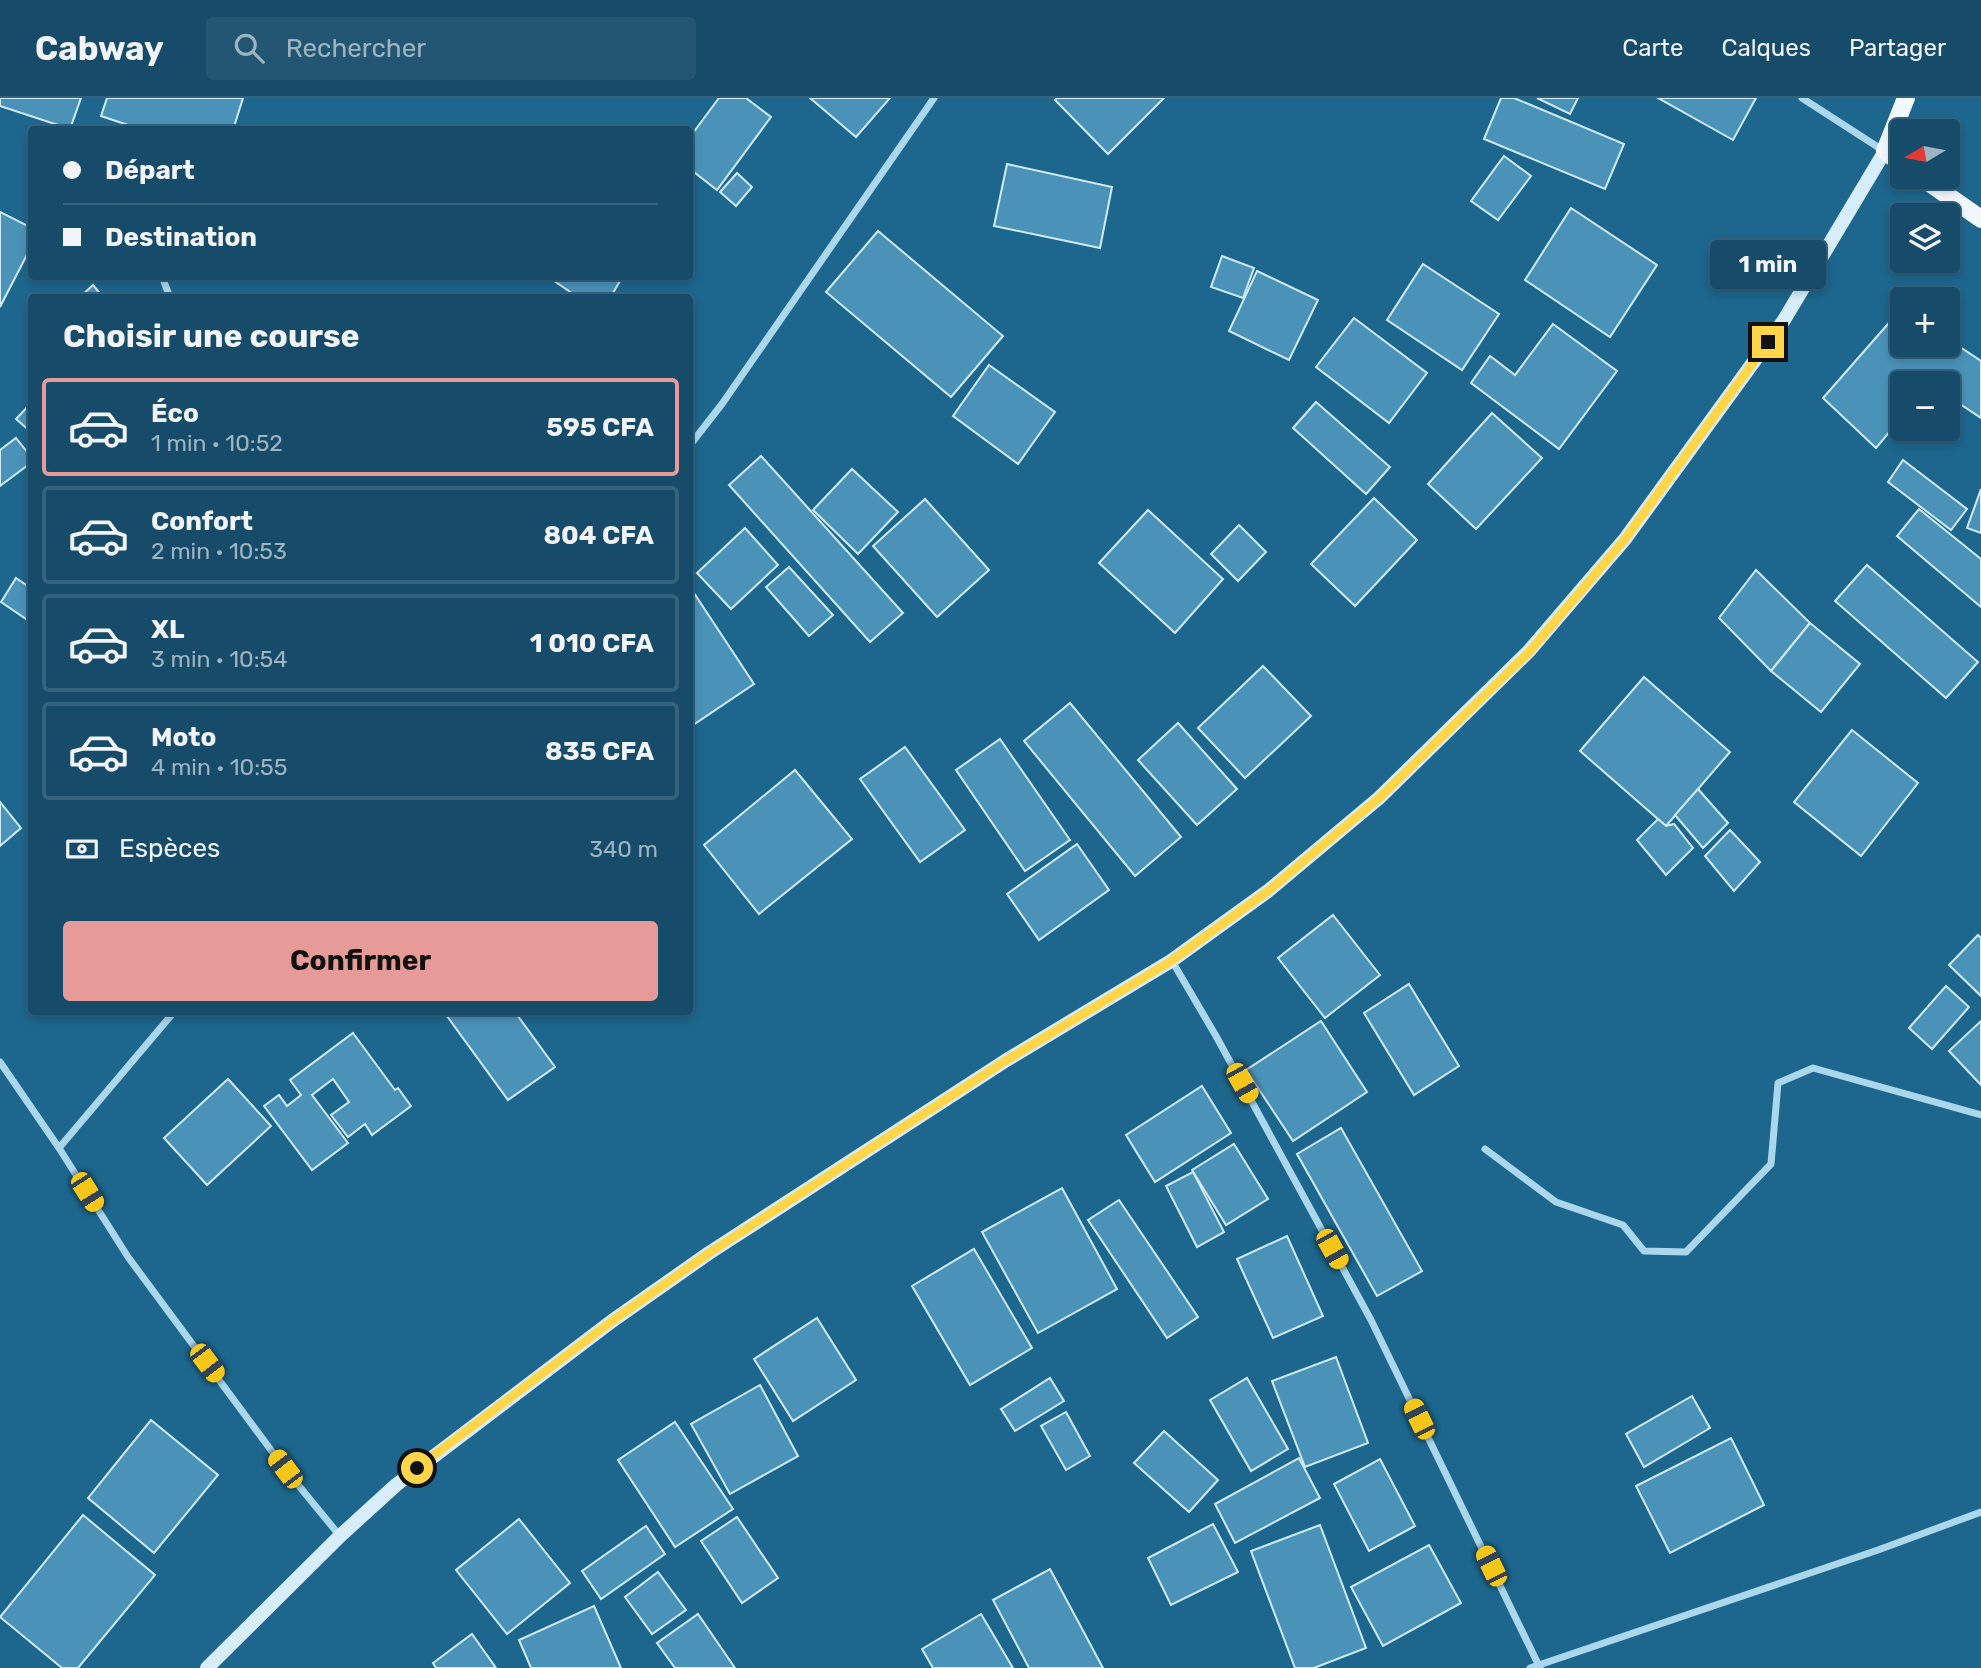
<!DOCTYPE html>
<html lang="fr">
<meta charset="utf-8">
<style>
:root{--surface:#164c6a;--page:#235672;--text:#f1f3f6;--muted:#9eb4c1;--line:#35637e;--accent:#e69b98}
body{margin:0;font-family:Rubik,sans-serif;background:var(--page);color:var(--text);height:100vh;display:flex;flex-direction:column;font-size:26px;white-space:nowrap}
*{box-sizing:border-box;margin:0}
p{font-size:23px;color:var(--muted)}
.icon{flex:none;width:38px;height:38px;fill:none;stroke:currentColor;stroke-width:2;stroke-linecap:round;stroke-linejoin:round}
.map{position:relative;flex:1;overflow:hidden}
.sheet{position:absolute;left:28px;top:196px;width:665px;height:721px;display:flex;flex-direction:column;background:var(--surface);border-radius:7px;box-shadow:0 4px 10px #0003,0 0 0 2px var(--line)}
.sheet>*{flex:none}
.banner{position:absolute;left:28px;top:28px;width:665px;height:154px;border-radius:7px;box-shadow:0 4px 10px #0003,0 0 0 2px var(--line);display:grid;align-content:center;height:154px;padding:0 35px;background:var(--surface)}
.needle{width:46px;rotate:260deg}
.tools{position:absolute;left:1890px;top:21px;display:grid;gap:14px}
.tools a{display:grid;place-items:center;width:70px;height:70px;border-radius:7px;background:var(--surface);box-shadow:0 4px 10px #0003,0 0 0 2px var(--line);font-size:35px}
.end{position:absolute;width:32px;height:32px;margin:-16px;border:9px solid #ffd54a;background:#111;box-shadow:0 0 0 4px #111}
.from{border-radius:50%}
.bubble{position:absolute;height:49px;border-radius:7px;background:var(--surface);box-shadow:0 4px 10px #0003,0 0 0 2px var(--line);font-size:23px;font-weight:700;line-height:49px;text-align:center}
.car{position:absolute;width:21px;height:42px;margin:-21px -10px;border-radius:9px;box-shadow:0 0 5px 2px #0007;background:linear-gradient(#f5c518 24%,#345 0 40%,#f5c518 0 76%,#345 0 86%,#f5c518 0)}
.banner b{display:flex;align-items:center;gap:24px;height:66px;font-size:26px}
.banner b+b{border-top:2px solid var(--line)}
.banner i{width:18px;height:18px;background:var(--text)}
ul{padding:0;list-style:none}
li{display:flex;align-items:center;gap:21px;height:98px;margin:0 14px 10px;padding:0 21px;border:4px solid var(--line);border-radius:7px}
li div{flex:1}
li b{display:block;font-size:26px}
li em{font-style:normal;font-weight:700}
li.selected{border-color:var(--accent)}
li>.icon{width:63px;height:63px;stroke-width:1.5}
h2{padding:0 35px;font-size:32px;line-height:84px}
.pay{display:flex;align-items:center;gap:18px;height:77px;padding:0 35px;font-size:26px}
.pay p{margin-inline-start:auto}
.cta{display:flex;gap:14px;margin-top:auto;padding:14px 35px}
.cta a{flex:1;height:80px;border-radius:7px;background:var(--accent);color:#111;font-size:28px;font-weight:700;line-height:80px;text-align:center}
header{display:flex;align-items:center;gap:42px;box-sizing:border-box;height:98px;padding:0 35px;background:var(--surface);border-bottom:2px solid var(--line)}
header strong{font-size:33px}
nav{display:flex;gap:38px;margin-inline-start:auto;font-size:24px}
.search{width:490px;height:63px;background:var(--page);display:flex;align-items:center;gap:18px;box-sizing:border-box;padding:0 24px;border-radius:7px;color:var(--muted);font-size:26px}
.map>svg:first-child{display:block}
</style>
<header>
<strong>Cabway</strong>
<div class="search"><svg class="icon" aria-label="search" viewBox="0 0 24 24"><circle cx="10" cy="10" r="6"/><path d="M15 15l6 6"/></svg>Rechercher</div>
<nav><a>Carte</a><a>Calques</a><a>Partager</a></nav>
</header>
<div class="map">
<svg width="1981" height="1570" viewBox="0 0 1981 1570">
<rect width="100%" height="100%" fill="#1d668d"/>
<g fill="#4a92b7" stroke="#d0ecf9" stroke-width="2">
<path d="M0,0H81L70,31L0,8Z"/>
<path d="M107,0H243L233,32H143L101,18Z"/>
<path d="M719,0H746L771,19L717,92L690,71V39Z"/>
<path d="M810,0H890L856,39Z"/>
<path d="M1057,0H1164L1108,56L1055,2Z"/>
<path d="M1501,0H1514L1624,46L1605,91L1484,41Z"/>
<path d="M1537,0H1578L1570,16Z"/>
<path d="M1658,0H1756L1733,42Z"/>
<path d="M1504,58L1531,78L1498,122L1471,103Z"/>
<path d="M1007,66L1112,89L1100,150L994,128Z"/>
<path d="M737,75L752,89L736,108L720,94Z"/>
<path d="M1571,110L1657,167L1610,239L1525,182Z"/>
<path d="M0,114L32,130V147L0,209Z"/>
<path d="M878,133L1003,238L951,299L826,194Z"/>
<path d="M1222,158L1254,170L1243,200L1211,189Z"/>
<path d="M1423,166L1499,216L1462,272L1387,222Z"/>
<path d="M1257,173L1318,202L1289,262L1229,233Z"/>
<path d="M547,178H623L610,200H579Z"/>
<path d="M93,187L104,200H79Z"/>
<path d="M1902,210V247H1948V241L1981,263V320L1948,298V285H1902V319L1876,350L1823,300Z"/>
<path d="M1354,220L1427,275L1389,325L1316,269Z"/>
<path d="M1553,226L1617,273L1559,351L1471,285L1490,258L1515,277Z"/>
<path d="M989,267L1055,314L1018,366L953,318Z"/>
<path d="M32,304V335L16,321Z"/>
<path d="M1316,304L1390,369L1366,396L1293,330Z"/>
<path d="M1492,315L1542,360L1476,431L1428,386Z"/>
<path d="M16,340L32,360V364L0,388V352Z"/>
<path d="M761,358L903,515L870,544L729,387Z"/>
<path d="M1903,362L1967,411L1951,432L1888,384Z"/>
<path d="M852,371L898,414L858,456L813,412Z"/>
<path d="M1981,391V435L1967,430Z"/>
<path d="M1374,400L1417,442L1355,508L1311,466Z"/>
<path d="M925,401L989,472L937,519L873,448Z"/>
<path d="M1919,411L1981,461V509L1897,438Z"/>
<path d="M1148,412L1223,481L1175,535L1099,465Z"/>
<path d="M1239,427L1266,454L1238,483L1211,456Z"/>
<path d="M745,430L778,467L731,511L697,475Z"/>
<path d="M1867,467L1978,564L1946,600L1835,503Z"/>
<path d="M789,469L833,517L809,538L766,489Z"/>
<path d="M1756,472L1810,525L1771,573L1719,520Z"/>
<path d="M16,480L32,491V525L1,504Z"/>
<path d="M690,489L754,586L690,629Z"/>
<path d="M1810,525L1860,566L1821,614L1771,573Z"/>
<path d="M1263,568L1311,618L1245,680L1198,630Z"/>
<path d="M1644,579L1730,654L1666,728L1580,653Z"/>
<path d="M1070,605L1181,739L1135,778L1024,643Z"/>
<path d="M1178,625L1237,691L1197,727L1138,662Z"/>
<path d="M1852,632L1918,685L1861,758L1794,704Z"/>
<path d="M1000,641L1070,742L1025,773L956,672Z"/>
<path d="M905,649L965,732L920,764L860,681Z"/>
<path d="M795,672L852,741L759,816L704,747Z"/>
<path d="M1698,691L1728,725L1703,750L1675,717Z"/>
<path d="M0,704L21,730L0,748Z"/>
<path d="M1658,721L1666,728L1674,726L1693,750L1666,777L1637,742Z"/>
<path d="M1730,732L1760,764L1734,793L1705,758Z"/>
<path d="M1077,746L1109,792L1039,842L1007,796Z"/>
<path d="M1333,817L1380,877L1325,920L1278,860Z"/>
<path d="M1978,837L1981,840V898L1949,867Z"/>
<path d="M1409,886L1459,968L1414,997L1364,915Z"/>
<path d="M1946,888L1969,909L1932,951L1909,930Z"/>
<path d="M444,914H515L555,969L508,1002Z"/>
<path d="M1321,923L1367,994L1293,1043L1246,972Z"/>
<path d="M1981,923V987L1949,953Z"/>
<path d="M353,935L395,992L398,990L411,1008L372,1037L365,1026L348,1039L331,1017L349,1004L333,981L312,997L348,1045L312,1072L264,1008L279,997L287,1008L301,997L290,982Z"/>
<path d="M228,981L271,1028L207,1087L164,1040Z"/>
<path d="M1202,988L1231,1035L1155,1084L1126,1037Z"/>
<path d="M1341,1030L1422,1173L1377,1198L1297,1056Z"/>
<path d="M1234,1046L1268,1101L1226,1127L1192,1072Z"/>
<path d="M1193,1074L1224,1134L1197,1149L1166,1088Z"/>
<path d="M1062,1090L1117,1191L1038,1235L982,1134Z"/>
<path d="M1119,1102L1198,1219L1167,1240L1088,1122Z"/>
<path d="M1287,1138L1323,1218L1273,1240L1237,1161Z"/>
<path d="M974,1151L1032,1250L970,1287L912,1188Z"/>
<path d="M817,1220L856,1282L793,1323L754,1261Z"/>
<path d="M1336,1259L1368,1345L1305,1369L1272,1283Z"/>
<path d="M1050,1280L1064,1303L1015,1333L1001,1311Z"/>
<path d="M1247,1280L1288,1351L1251,1373L1210,1302Z"/>
<path d="M760,1287L798,1358L730,1396L691,1326Z"/>
<path d="M1692,1298L1710,1330L1644,1369L1626,1336Z"/>
<path d="M1066,1314L1090,1358L1066,1372L1041,1328Z"/>
<path d="M151,1322L218,1377L154,1455L88,1400Z"/>
<path d="M675,1324L733,1411L675,1449L618,1362Z"/>
<path d="M1164,1333L1218,1382L1189,1414L1134,1365Z"/>
<path d="M1731,1340L1764,1407L1670,1455L1636,1388Z"/>
<path d="M1299,1360L1320,1400L1235,1445L1215,1406Z"/>
<path d="M1380,1361L1415,1428L1369,1453L1334,1386Z"/>
<path d="M83,1417L155,1477L78,1570H62L0,1519Z"/>
<path d="M737,1419L778,1480L742,1505L701,1443Z"/>
<path d="M519,1421L570,1485L507,1536L456,1472Z"/>
<path d="M1213,1426L1238,1474L1171,1507L1148,1460Z"/>
<path d="M1320,1427L1366,1550L1314,1570H1295L1251,1453Z"/>
<path d="M646,1428L665,1456L601,1501L582,1473Z"/>
<path d="M1429,1447L1461,1505L1383,1548L1351,1489Z"/>
<path d="M1050,1471L1103,1570H1029L993,1502Z"/>
<path d="M658,1474L686,1512L652,1536L625,1499Z"/>
<path d="M594,1508L621,1570H531L519,1542Z"/>
<path d="M698,1516L735,1570H675L657,1545Z"/>
<path d="M981,1516L1013,1570H933L922,1551Z"/>
<path d="M472,1536L496,1570H436L433,1565Z"/>
</g>
<g fill="none" stroke-linecap="round" stroke-linejoin="round">
<g stroke="#abd7ed" stroke-width="7">
<path d="M1802,0L1884,53"/>
<path d="M162,178L170,200"/>
<path d="M690,347L722,306L934,0"/>
<path d="M1172,863L1216,938L1371,1222L1540,1570"/>
<path d="M174,914L59,1050L128,1159L285,1371L340,1438"/>
<path d="M0,964L59,1050"/>
<path d="M1485,1051L1556,1104L1623,1127L1644,1153L1686,1154L1771,1066L1778,985L1813,970L1981,1017"/>
<path d="M1530,1570L1878,1452L1981,1414"/>
</g>
<path stroke="#d7edf9" stroke-width="14" d="M207,1570L340,1438L396,1387L612,1223L709,1155L1005,963L1171,863L1268,793L1379,700L1529,553L1625,441L1784,222L1885,53"/>
<g stroke="#f1f9ff" stroke-width="18">
<path d="M1902,66L1885,53L1906,0"/>
<path d="M1921,79L1981,121"/>
</g>
</g>
<g fill="none" stroke-linecap="round" stroke-linejoin="round">
<path stroke="#ffd54a" stroke-width="9" d="M417,1370L612,1223L709,1155L1005,963L1171,863L1268,793L1379,700L1529,554L1625,441L1768,244"/>
</g>
</svg>
<div class="tools">
<a><svg class="needle" viewBox="-14 -14 28 28"><path d="M0-13l5 13h-10z" fill="#e53935"/><path d="M0 13l5-13h-10z" fill="#9eb4c1"/></svg></a>
<a><svg class="icon" aria-label="layers" viewBox="0 0 24 24"><path d="M12 4l9 5-9 5-9-5zM3 14l9 5 9-5"/></svg></a>
<a>+</a>
<a>−</a>
</div>
<i class="end from" style="left:417px;top:1370px"></i>
<i class="end" style="left:1768px;top:244px"></i>
<div class="bubble" style="left:1710px;top:142px;width:116px">1 min</div>
<i class="car" style="left:1242px;top:985px;rotate:151deg"></i>
<i class="car" style="left:87px;top:1094px;rotate:148deg"></i>
<i class="car" style="left:1332px;top:1151px;rotate:151deg"></i>
<i class="car" style="left:207px;top:1265px;rotate:143deg"></i>
<i class="car" style="left:1419px;top:1321px;rotate:334deg"></i>
<i class="car" style="left:285px;top:1371px;rotate:323deg"></i>
<i class="car" style="left:1491px;top:1468px;rotate:334deg"></i>
<div class="banner">
<b><i class="from"></i>Départ</b>
<b><i></i>Destination</b>
</div>
<section class="sheet">
<h2>Choisir une course</h2>
<ul>
<li class="selected"><svg class="icon" aria-label="car" viewBox="0 0 24 24"><path d="M5 17H2v-5l4-1 3-4h7l3 4 3 1v5h-3M9 17h6M6 11h13"/><circle cx="7" cy="17" r="2"/><circle cx="17" cy="17" r="2"/></svg><div><b>Éco</b><p>1 min · 10:52</p></div><em>595 CFA</em></li>
<li><svg class="icon" aria-label="car" viewBox="0 0 24 24"><path d="M5 17H2v-5l4-1 3-4h7l3 4 3 1v5h-3M9 17h6M6 11h13"/><circle cx="7" cy="17" r="2"/><circle cx="17" cy="17" r="2"/></svg><div><b>Confort</b><p>2 min · 10:53</p></div><em>804 CFA</em></li>
<li><svg class="icon" aria-label="car" viewBox="0 0 24 24"><path d="M5 17H2v-5l4-1 3-4h7l3 4 3 1v5h-3M9 17h6M6 11h13"/><circle cx="7" cy="17" r="2"/><circle cx="17" cy="17" r="2"/></svg><div><b>XL</b><p>3 min · 10:54</p></div><em>1 010 CFA</em></li>
<li><svg class="icon" aria-label="car" viewBox="0 0 24 24"><path d="M5 17H2v-5l4-1 3-4h7l3 4 3 1v5h-3M9 17h6M6 11h13"/><circle cx="7" cy="17" r="2"/><circle cx="17" cy="17" r="2"/></svg><div><b>Moto</b><p>4 min · 10:55</p></div><em>835 CFA</em></li>
</ul>
<div class="pay"><svg class="icon" aria-label="cash" viewBox="0 0 24 24"><path d="M3 7h18v10H3z"/><circle cx="12" cy="12" r="2"/></svg>Espèces<p>340 m</p></div>
<div class="cta"><a>Confirmer</a></div>
</section>
</div>
